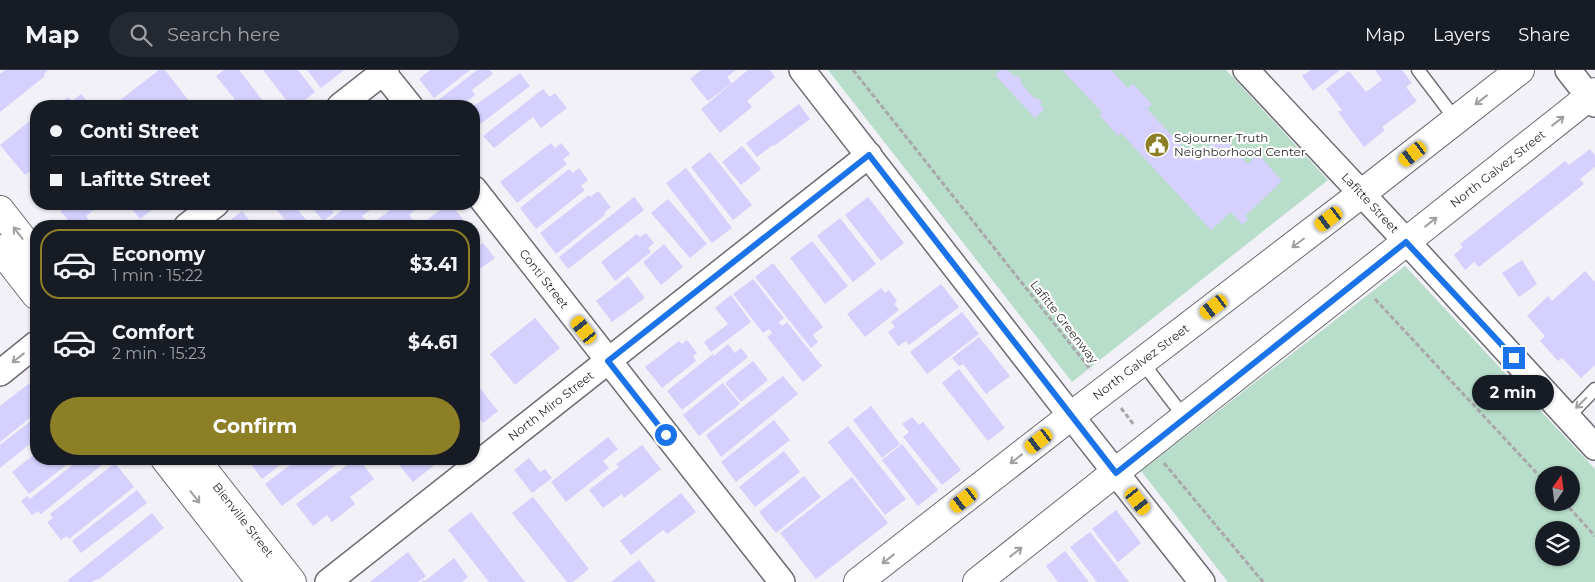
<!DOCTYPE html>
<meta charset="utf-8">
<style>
:root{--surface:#171b24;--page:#242831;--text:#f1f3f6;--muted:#9ea1a6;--line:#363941;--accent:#8c7f26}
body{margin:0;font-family:Montserrat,sans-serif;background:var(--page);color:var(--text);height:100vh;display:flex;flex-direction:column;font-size:19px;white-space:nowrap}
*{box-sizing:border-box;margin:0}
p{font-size:16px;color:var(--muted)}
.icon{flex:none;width:28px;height:28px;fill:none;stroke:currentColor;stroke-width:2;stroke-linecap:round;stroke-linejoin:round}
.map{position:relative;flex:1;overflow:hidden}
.drawer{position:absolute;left:30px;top:150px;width:450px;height:245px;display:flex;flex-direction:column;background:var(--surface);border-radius:20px;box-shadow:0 1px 4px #0004}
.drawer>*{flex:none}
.banner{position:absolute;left:30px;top:30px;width:450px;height:110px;border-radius:20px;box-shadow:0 1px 4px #0004;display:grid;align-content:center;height:110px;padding:0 20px;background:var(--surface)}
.needle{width:32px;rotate:14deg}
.buttons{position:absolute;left:1535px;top:396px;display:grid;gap:10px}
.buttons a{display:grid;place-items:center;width:45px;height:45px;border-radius:50%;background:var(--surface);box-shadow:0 1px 4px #0004;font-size:25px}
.end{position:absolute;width:22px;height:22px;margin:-11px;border:6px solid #1a73e8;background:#fff;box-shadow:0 0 0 2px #fff}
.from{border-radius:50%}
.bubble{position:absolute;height:35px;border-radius:18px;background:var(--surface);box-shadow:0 1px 4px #0004;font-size:16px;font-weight:700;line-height:35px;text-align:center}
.car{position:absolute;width:15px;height:30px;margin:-15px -8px;border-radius:6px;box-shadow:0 0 4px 1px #0007;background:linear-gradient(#f5c518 24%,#345 0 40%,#f5c518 0 76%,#345 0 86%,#f5c518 0)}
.banner b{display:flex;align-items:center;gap:18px;height:48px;font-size:19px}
.banner b+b{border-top:1px solid var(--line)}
.banner i{width:12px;height:12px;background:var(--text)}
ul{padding:9px 0 0;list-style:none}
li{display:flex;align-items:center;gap:15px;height:70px;margin:0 10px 8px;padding:0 10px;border:2px solid transparent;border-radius:20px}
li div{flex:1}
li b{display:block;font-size:19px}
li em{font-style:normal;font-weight:700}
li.selected{border-color:var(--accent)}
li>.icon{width:45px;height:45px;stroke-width:1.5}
.action{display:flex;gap:10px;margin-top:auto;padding:10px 20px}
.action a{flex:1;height:58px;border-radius:30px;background:var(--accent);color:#fff;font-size:20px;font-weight:700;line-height:58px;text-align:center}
header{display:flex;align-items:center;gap:30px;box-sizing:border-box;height:70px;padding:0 25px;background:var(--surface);border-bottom:1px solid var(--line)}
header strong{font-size:24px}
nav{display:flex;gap:28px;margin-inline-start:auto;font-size:18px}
.search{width:350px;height:45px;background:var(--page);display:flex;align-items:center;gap:12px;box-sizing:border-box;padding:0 18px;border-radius:28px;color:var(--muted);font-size:19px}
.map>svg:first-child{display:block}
</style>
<header>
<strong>Map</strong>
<div class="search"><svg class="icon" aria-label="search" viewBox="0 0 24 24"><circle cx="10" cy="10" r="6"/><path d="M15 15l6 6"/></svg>Search here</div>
<nav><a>Map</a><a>Layers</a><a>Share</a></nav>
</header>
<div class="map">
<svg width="1595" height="512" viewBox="0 0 1595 512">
<rect width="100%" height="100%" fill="#f2f1f7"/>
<g fill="#b8ddca" fill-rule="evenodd">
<path d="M828,0H1226L1328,110L1072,312Z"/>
<path d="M1405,196L1595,399V512H1228L1141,401ZM1544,405H1571V432H1544ZM1544,460H1571V488H1544Z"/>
</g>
<g fill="#d5d0fd">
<path d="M5,0H48L44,4L45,6L0,42V4Z"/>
<path d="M159,0H165L189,31L185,34L187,36H123L119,31Z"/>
<path d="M224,0H239L267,36H240L216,6Z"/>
<path d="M263,0H298L315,22L297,36H291Z"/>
<path d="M307,0H344L321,18Z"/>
<path d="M430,0H470L434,28L419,9Z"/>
<path d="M477,0H490L493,4L472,20L475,25L461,36H441L437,31Z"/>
<path d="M701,0H736L727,7L732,13L708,31L690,9Z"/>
<path d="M748,0H770L775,7L747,31L752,37L720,63L701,39Z"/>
<path d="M1000,0H1008L1014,7L1016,5L1022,10L1020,12L1035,29L1036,27L1042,33L1040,35L1044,39L1035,48L995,5Z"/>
<path d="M1062,0H1111L1128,18L1133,14L1152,34L1147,39L1194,89L1222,65L1248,94L1258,84L1282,111L1245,146L1248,149L1242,155L1231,142L1211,160L1121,63L1118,66L1099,45L1102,42Z"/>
<path d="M1311,0H1340L1313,21L1302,6Z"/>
<path d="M1375,0H1402L1412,13L1406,17L1417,31L1382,57L1385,60L1364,77L1338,42L1342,40L1326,19L1349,1L1366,22L1382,10Z"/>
<path d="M520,3L530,16L474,59V36Z"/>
<path d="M543,19L550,27L555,23L567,38L541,58L533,47L494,78L483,66Z"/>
<path d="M81,24L91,36H56L68,27L72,31Z"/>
<path d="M799,34L810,49L774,76L773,75L757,87L746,73Z"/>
<path d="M36,46V96L25,105L0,75Z"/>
<path d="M551,73L555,78L561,73L570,84L563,89L567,94L517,133L500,112Z"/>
<path d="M742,76L761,99L741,115L722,92Z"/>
<path d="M1590,79L1595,85V97L1580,109L1584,114L1479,197L1474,192L1465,200L1454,185L1463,177L1460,174L1565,91L1569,95Z"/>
<path d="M710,82L752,135L733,150L691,97Z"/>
<path d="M579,98L588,110L581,116L585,120L536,159L520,138L569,99L573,103Z"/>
<path d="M686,98L732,158L712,173L666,113Z"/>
<path d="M598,121L611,137L604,143L605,145L556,184L540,163L589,125L590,127Z"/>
<path d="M634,127L644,140L568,199L559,187Z"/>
<path d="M868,127L904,173L881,191L845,145Z"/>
<path d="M668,129L707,174L690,188L651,143Z"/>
<path d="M55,134H101L86,146L90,152L86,156H77L75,154L73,156Z"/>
<path d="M128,134H159L140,149Z"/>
<path d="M272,134H293L311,156H290Z"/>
<path d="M309,134H333L329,137L334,143L323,151Z"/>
<path d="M350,134H378L362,146L369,154L367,156H322Z"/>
<path d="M398,134H423L409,145L416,153L411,156H369Z"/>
<path d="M448,134H451L464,151L456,156H419Z"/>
<path d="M242,141L254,156H223Z"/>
<path d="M840,148L876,194L853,212L817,166Z"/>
<path d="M646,163L654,173L648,178L651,182L615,211L601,192L637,164L640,167Z"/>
<path d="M812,171L848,216L825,234L790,188Z"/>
<path d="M483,173L495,188L477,201L480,205L474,209V180Z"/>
<path d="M664,174L683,197L661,215L643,192Z"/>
<path d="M1522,190L1537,214L1519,227L1502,203Z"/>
<path d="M773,193L823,257L813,265L818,272L811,278L755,207Z"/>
<path d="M1585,201L1595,212V295L1581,308L1562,288L1558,291L1540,271L1545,266L1527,246L1548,226L1552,231Z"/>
<path d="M628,206L645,228L612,252L596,231Z"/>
<path d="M753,209L784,248L779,252L782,256L787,252L822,296L803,312L767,267L777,259L772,263L769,259L763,263L733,224Z"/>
<path d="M941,214L959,237L909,275L906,271L898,276L888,262L895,257L891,252Z"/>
<path d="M881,218L885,223L889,220L897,231L894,234L899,240L865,267L847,244Z"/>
<path d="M731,225L751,252L711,282L704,272L728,254L715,238Z"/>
<path d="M962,242L979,264L927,304L910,282Z"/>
<path d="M535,248L560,278L515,315L490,284Z"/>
<path d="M979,267L1010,306L986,324L963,294L959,296L952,288Z"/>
<path d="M687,270L697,283L693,286L696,291L662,318L645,297L679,271L682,274Z"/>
<path d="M728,274L735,283L741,278L748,287L682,340L667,321L713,284L714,286Z"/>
<path d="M753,291L768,310L741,332L725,313Z"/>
<path d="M959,299L1005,358L988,371L942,313Z"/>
<path d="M783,306L798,324L721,387L706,365Z"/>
<path d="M36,308V343L0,372V336Z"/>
<path d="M474,311L498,341L483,353L474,341Z"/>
<path d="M723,313L740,334L699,366L683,345Z"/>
<path d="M871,336L900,374L882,388L853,350Z"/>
<path d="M36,347V369L0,398V375Z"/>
<path d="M912,347L919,355L923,352L961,400L942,415L903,367L909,362L902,354Z"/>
<path d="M774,350L790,370L736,412L721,392Z"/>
<path d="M848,356L906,429L885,445L828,372Z"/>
<path d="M608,367L618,379L603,391L609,398L566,432L551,412Z"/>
<path d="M902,374L938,420L918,436L882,390Z"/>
<path d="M642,375L661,399L624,428L622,424L603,438L589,420L619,397L616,394Z"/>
<path d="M784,381L800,402L755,437L739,417Z"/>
<path d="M36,383V389H74L29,424L12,402Z"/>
<path d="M529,388L540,402L545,399L552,408L532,423L514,400Z"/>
<path d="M80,389H107L108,390L41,444L38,441L32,445L21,431L27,426L30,429Z"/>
<path d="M256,389H288L262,409L250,393Z"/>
<path d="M298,389H344L282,436L265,414Z"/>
<path d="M355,389H359L374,409L350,427L355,434L332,452L327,445L313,456L296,434Z"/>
<path d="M394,389H442L413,412Z"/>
<path d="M115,393L134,417L69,469L67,466L61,470L47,452L53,448L50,444Z"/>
<path d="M804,406L821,427L776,463L759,442Z"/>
<path d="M852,407L888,453L816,509L780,463Z"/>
<path d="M137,420L147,433L81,483L72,471Z"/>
<path d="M681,423L696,442L667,464L663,460L631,485L620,471Z"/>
<path d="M533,427L589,499L573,512H567L512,443Z"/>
<path d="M1116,440L1141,473L1118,492L1092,459Z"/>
<path d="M471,442L525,512H489L448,460Z"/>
<path d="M152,443L164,458L98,510L97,509L92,512H69L68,510Z"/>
<path d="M1090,462L1129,512H1097L1070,477Z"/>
<path d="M1065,481L1089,512H1058L1046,496Z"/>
<path d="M408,482L426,506L418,512H370Z"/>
<path d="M454,488L468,507L462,512H421L424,509L425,511Z"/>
<path d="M639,490L656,512H611Z"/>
</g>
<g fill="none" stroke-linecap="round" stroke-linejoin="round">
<defs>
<g id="lane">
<path d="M1418,0L1456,50"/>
<path d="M1142,292L1185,348"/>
<path d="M1568,347L1595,319"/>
</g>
<g id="street">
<path d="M381,0L410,36"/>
<path d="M802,0L1071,346L1202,512"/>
<path d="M1246,0L1420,186L1595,377"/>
<path d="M1568,0L1595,34"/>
<path d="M340,36L386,0"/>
<path d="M474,119L782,512"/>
<path d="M187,156L216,134"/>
<path d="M0,303L36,274"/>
<path d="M328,512L869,85"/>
</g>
<g id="secondary">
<path d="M0,140L36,186"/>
<path d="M0,179L36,225"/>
<path d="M165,389L261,512"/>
<path d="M195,389L292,512"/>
<path d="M858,512L1071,346L1361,124L1520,0"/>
<path d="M977,512L1595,22"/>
</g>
</defs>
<use href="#lane" stroke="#6c6b71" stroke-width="15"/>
<use href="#street" stroke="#6c6b71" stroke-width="28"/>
<use href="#secondary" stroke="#6c6b71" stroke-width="30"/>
<g stroke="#a8a7ac" stroke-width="3" stroke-dasharray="5 2.5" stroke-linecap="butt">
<path d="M853,0L1091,300"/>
<path d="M1375,229L1544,411"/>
<path d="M1121,338L1134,355"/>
<path d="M1164,393L1263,512"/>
<path d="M1564,432L1595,466"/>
</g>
<use href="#lane" stroke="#fff" stroke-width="12"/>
<use href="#street" stroke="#fff" stroke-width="25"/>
<use href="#secondary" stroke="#fff" stroke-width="28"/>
</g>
<defs><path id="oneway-shaft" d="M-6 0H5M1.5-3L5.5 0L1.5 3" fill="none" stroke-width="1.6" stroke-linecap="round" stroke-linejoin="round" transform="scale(1.25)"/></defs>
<g stroke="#a0a0a0">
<use href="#oneway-shaft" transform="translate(1481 30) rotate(142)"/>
<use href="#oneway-shaft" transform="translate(1558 51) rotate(-38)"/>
<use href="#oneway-shaft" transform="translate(1431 152) rotate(-38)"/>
<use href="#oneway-shaft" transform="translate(18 163) rotate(-128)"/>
<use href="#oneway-shaft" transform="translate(1298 173) rotate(143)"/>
<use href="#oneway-shaft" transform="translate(18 288) rotate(142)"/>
<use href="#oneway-shaft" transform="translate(1581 333) rotate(135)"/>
<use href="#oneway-shaft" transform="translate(1016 389) rotate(142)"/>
<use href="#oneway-shaft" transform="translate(195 427) rotate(52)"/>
<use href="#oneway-shaft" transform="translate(1016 482) rotate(-38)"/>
<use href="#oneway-shaft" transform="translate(888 489) rotate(142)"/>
</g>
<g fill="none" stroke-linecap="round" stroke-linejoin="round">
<path stroke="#1a73e8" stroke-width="6" d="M666,365L608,291L869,85L1116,403L1406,172L1514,288"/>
</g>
<defs>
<symbol id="civic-disc" viewBox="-11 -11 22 22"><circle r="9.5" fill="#8c7f26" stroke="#fff"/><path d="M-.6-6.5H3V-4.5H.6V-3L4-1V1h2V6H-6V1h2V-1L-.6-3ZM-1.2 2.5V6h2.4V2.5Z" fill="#fff"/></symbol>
</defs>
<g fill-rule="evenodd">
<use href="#civic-disc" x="1143" y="61" width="28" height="28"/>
</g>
<g text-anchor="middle" stroke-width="4.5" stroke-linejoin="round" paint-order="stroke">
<g font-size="12" fill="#2b2b2d" stroke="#fff" text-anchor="start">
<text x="1174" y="72">Sojourner Truth<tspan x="1174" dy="14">Neighborhood Center</tspan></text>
</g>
<g font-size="12" fill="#2b2b2d" stroke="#fff">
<text transform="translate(1498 99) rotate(-38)" y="4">North Galvez Street</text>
<text transform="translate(1370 133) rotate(47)" y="4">Lafitte Street</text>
<text transform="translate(544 209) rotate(52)" y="4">Conti Street</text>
<text transform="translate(1064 252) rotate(52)" y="4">Lafitte Greenway</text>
<text transform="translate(1141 292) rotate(-37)" y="4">North Galvez Street</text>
<text transform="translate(551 336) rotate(-38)" y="4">North Miro Street</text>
<text transform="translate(243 450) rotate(52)" y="4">Bienville Street</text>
</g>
</g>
</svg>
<div class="buttons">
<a><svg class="needle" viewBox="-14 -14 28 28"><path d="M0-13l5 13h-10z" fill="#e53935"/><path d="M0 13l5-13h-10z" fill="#9ea1a6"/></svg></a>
<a><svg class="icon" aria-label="layers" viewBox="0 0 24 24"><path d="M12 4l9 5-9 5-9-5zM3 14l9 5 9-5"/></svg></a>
</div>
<i class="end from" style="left:666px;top:365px"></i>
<i class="end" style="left:1514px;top:288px"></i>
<div class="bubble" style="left:1472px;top:305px;width:82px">2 min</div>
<i class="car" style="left:1413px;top:84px;rotate:232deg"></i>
<i class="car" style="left:1329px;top:149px;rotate:233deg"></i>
<i class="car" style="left:1214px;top:237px;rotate:233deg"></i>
<i class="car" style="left:584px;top:260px;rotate:322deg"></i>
<i class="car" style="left:1039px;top:371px;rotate:232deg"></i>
<i class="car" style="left:964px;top:430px;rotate:232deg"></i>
<i class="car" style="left:1138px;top:431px;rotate:142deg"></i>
<div class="banner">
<b><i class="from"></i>Conti Street</b>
<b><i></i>Lafitte Street</b>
</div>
<section class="drawer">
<ul>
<li class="selected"><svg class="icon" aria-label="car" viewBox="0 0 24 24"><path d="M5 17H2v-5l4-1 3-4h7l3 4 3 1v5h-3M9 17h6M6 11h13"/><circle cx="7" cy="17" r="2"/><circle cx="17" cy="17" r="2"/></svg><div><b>Economy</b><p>1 min · 15:22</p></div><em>$3.41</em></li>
<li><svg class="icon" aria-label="car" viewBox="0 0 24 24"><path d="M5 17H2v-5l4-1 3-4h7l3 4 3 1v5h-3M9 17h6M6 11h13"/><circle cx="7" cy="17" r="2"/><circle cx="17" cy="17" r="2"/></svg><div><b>Comfort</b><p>2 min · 15:23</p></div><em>$4.61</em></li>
</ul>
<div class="action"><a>Confirm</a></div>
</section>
</div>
